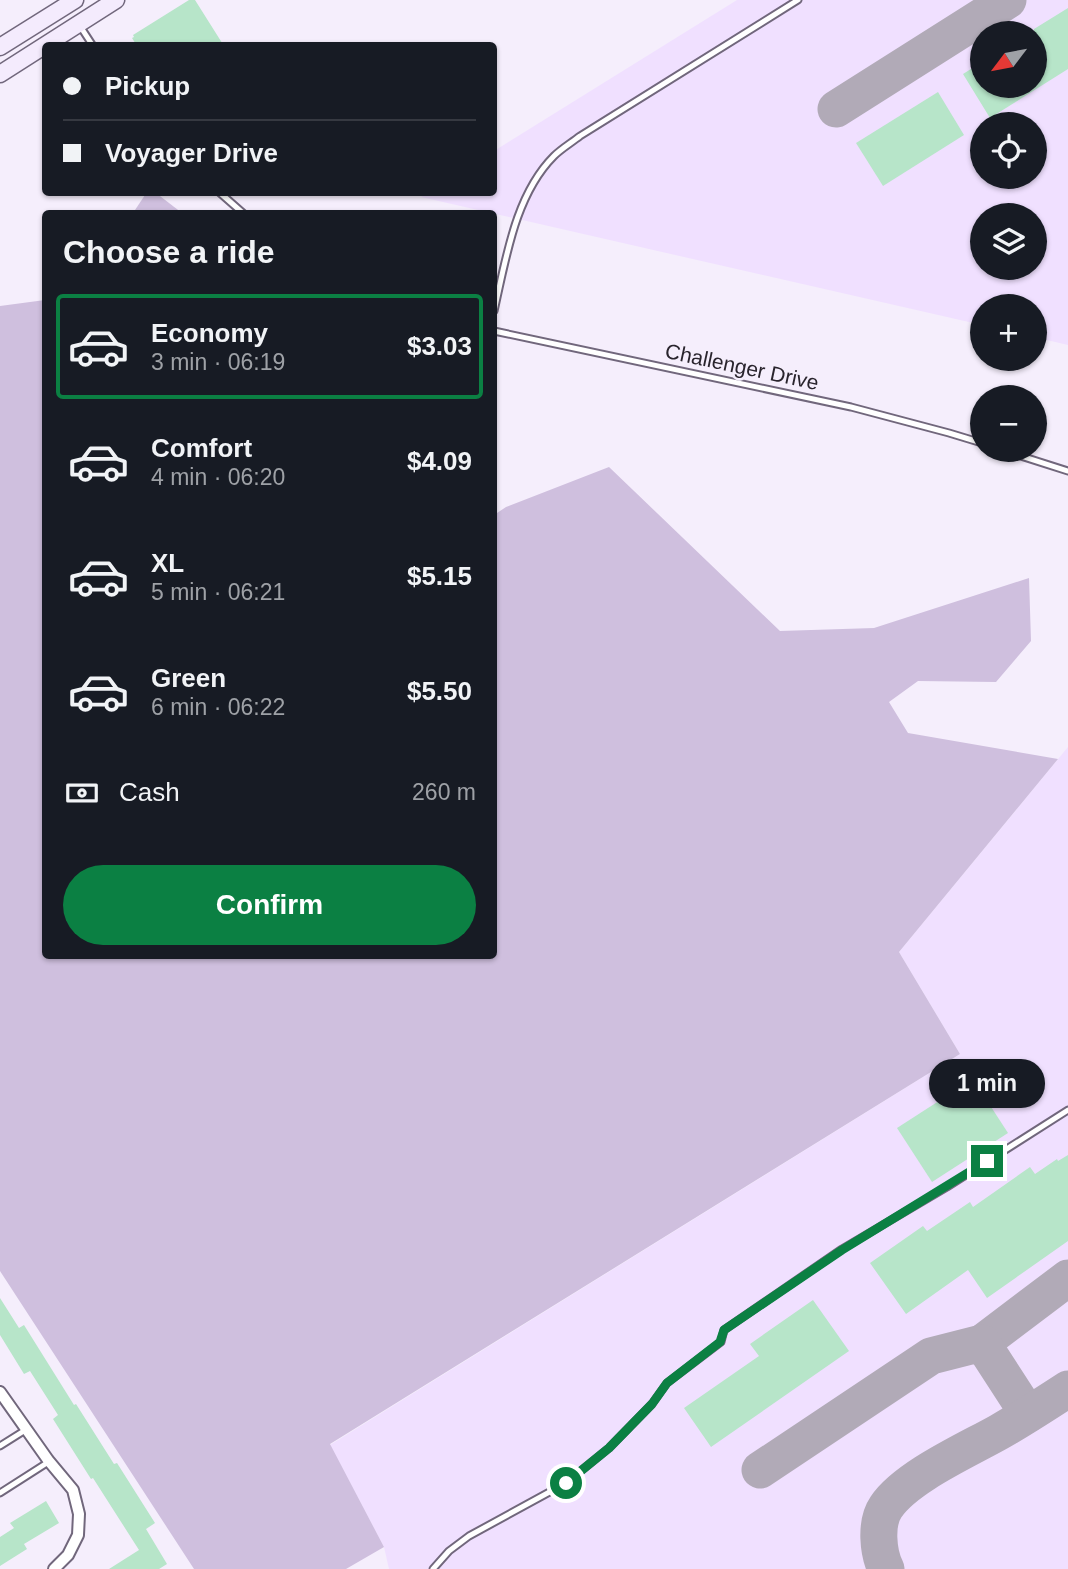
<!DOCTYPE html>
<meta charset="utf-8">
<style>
:root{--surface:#171b24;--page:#20242c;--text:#f1f3f6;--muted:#9ea1a6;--line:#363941;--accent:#0b8043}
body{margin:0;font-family:Arial,sans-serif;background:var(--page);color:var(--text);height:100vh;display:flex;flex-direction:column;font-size:26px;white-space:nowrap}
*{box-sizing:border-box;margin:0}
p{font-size:23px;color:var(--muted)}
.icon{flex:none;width:38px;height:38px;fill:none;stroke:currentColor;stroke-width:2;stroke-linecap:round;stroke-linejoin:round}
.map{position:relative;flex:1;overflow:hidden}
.panel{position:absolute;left:42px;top:210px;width:455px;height:749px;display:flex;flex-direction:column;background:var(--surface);border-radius:7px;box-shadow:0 2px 5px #0004}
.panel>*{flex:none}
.hud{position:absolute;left:42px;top:42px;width:455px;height:154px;border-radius:7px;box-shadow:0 2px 5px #0004;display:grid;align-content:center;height:154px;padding:0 21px;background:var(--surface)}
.needle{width:46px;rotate:238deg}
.controls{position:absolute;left:970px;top:21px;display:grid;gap:14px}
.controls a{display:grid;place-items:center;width:77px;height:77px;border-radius:50%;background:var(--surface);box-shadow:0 2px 5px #0004;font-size:35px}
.end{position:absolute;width:32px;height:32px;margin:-16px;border:9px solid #0b8043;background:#fff;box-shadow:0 0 0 4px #fff}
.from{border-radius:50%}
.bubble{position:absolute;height:49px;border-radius:24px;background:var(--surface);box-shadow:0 2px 5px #0004;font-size:23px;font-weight:600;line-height:49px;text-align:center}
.hud b{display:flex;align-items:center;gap:24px;height:66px;font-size:26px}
.hud b+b{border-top:2px solid var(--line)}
.hud i{width:18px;height:18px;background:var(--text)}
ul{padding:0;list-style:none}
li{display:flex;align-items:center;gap:21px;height:105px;margin:0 14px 10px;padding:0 7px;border:4px solid transparent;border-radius:7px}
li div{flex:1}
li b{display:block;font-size:26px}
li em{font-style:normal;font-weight:600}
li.active{border-color:var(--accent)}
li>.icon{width:63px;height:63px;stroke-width:1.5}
h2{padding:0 21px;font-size:32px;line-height:84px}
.pay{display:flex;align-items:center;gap:18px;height:77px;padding:0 21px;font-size:26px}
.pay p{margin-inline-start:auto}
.button{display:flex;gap:14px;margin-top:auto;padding:14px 21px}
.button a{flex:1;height:80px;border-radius:42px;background:var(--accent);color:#fff;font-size:28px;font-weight:600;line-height:80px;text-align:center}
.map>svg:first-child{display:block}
</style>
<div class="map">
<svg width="1068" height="1569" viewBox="0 0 1068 1569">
<rect width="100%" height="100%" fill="#f5eefc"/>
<g fill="#f0e0ff" fill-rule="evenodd">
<path d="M737,0H1068V345L1034,337V306H982V325L421,197L428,193L494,192V151ZM982,33H1034V86H982ZM982,124H1034V177H982ZM982,215H1034V268H982Z"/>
<path d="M1068,747V1569H389L384,1547L330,1445L960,1054L899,952Z"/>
</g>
<g fill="#cfbfde">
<path d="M147,192L156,193L182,213H133Z"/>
<path d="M45,300L46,956H494V515L506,507L609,467L780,631L874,628L1029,578L1031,641L996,682L918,681L889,702L908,733L1058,759L899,952L960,1054L330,1444L384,1547L346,1569H194L0,1271V306Z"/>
</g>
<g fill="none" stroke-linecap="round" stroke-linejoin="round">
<g stroke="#b1aab7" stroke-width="37">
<path d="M836,109L1008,0"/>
<path d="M982,1343L1068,1278"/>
<path d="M760,1470L931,1356L982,1343L1028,1414"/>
<path d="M886,1569C878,1553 875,1523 886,1507C906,1477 967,1450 999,1432C1022,1419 1045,1404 1068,1389"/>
</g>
</g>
<g fill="#b7e5c9">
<path d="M189,0H195L224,46H137L132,38L134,37L133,35Z"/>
<path d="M1068,8V69L990,118L963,74L982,62V86H1034V29Z"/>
<path d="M938,92L964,135L883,186L856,143Z"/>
<path d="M973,1079L1008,1133L932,1182L897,1128Z"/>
<path d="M1068,1155V1241L987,1298L968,1270L906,1314L870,1263L923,1226L927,1231L970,1202L973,1207L1030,1167L1035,1174L1057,1159L1058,1161Z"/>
<path d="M0,1298L19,1328L24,1325L74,1405L76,1404L114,1464L117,1463L155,1523L146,1529L167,1564L159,1569H109L139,1550L93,1478L91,1479L53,1419L58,1415L30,1371L24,1374L0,1335Z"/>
<path d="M813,1300L849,1351L711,1447L684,1408L759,1356L750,1344Z"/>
<path d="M46,1501L59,1523L24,1544L27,1549L0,1566V1537L14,1528L10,1523Z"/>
</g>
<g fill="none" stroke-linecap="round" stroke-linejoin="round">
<defs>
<g id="lane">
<path d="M80,26L93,46"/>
<path d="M219,192L244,214"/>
<path d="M494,311C506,259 515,195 554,156C561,149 571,143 580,136L798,0"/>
<path d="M494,331L851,407L949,433L982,443"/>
<path d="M1002,450L1068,471"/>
<path d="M0,1446L27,1429"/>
<path d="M0,1493L50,1461"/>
<path d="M433,1569L449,1551L469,1536L566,1483L609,1448L652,1404L667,1383L721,1342L724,1330L842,1249L947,1187L1068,1110"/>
</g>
<path id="street" d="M0,1392L48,1460L73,1490L79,1514L78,1535L68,1555L54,1569"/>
<g id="secondary">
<path d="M0,47L75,0"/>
<path d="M0,74L116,0"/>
</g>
</defs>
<use href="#lane" stroke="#71677c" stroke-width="9"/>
<use href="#street" stroke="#71677c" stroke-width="14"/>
<use href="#secondary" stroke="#71677c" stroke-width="19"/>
<use href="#lane" stroke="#fff" stroke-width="5"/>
<use href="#street" stroke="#fff" stroke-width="10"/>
<use href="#secondary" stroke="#f4ebfd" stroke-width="16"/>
</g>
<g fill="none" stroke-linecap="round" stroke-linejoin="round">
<path stroke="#0b8043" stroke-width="9" d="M566,1483L609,1448L652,1404L667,1383L720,1342L724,1330L842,1250L987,1161"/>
</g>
<g text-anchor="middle" stroke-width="5" stroke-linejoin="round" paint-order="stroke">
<g font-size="21" fill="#29242d" stroke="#f5eefc">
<text transform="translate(742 367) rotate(12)" y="7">Challenger Drive</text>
</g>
</g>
</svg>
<div class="controls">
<a><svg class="needle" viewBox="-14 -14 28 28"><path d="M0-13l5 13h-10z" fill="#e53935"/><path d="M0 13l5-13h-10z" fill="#9ea1a6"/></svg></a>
<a><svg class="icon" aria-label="locate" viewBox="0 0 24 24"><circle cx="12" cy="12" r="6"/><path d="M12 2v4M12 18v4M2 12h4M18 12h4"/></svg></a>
<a><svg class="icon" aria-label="layers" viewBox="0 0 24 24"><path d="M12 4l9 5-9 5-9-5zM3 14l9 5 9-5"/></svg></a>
<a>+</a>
<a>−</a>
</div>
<i class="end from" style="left:566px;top:1483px"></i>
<i class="end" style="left:987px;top:1161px"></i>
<div class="bubble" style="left:929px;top:1059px;width:116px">1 min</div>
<div class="hud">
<b><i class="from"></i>Pickup</b>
<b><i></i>Voyager Drive</b>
</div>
<section class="panel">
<h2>Choose a ride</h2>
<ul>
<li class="active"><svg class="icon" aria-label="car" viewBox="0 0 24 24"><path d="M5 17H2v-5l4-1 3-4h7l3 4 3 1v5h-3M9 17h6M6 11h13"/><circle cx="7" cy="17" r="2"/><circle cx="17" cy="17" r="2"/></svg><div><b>Economy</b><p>3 min · 06:19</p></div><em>$3.03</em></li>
<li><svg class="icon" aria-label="car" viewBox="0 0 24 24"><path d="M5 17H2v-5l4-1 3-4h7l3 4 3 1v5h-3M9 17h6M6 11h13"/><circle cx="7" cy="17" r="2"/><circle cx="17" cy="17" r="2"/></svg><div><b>Comfort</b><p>4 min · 06:20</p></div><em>$4.09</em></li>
<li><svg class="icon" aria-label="car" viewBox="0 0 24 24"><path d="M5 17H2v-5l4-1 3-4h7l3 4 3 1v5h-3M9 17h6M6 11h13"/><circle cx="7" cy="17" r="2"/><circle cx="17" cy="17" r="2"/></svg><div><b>XL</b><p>5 min · 06:21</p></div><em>$5.15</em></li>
<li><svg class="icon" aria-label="car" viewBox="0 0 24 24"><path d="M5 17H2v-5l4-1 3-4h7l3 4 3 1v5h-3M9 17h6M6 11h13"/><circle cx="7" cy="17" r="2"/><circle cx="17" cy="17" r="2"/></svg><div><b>Green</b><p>6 min · 06:22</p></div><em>$5.50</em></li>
</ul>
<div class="pay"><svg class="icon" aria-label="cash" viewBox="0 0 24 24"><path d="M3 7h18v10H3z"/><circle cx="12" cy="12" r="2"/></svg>Cash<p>260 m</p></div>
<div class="button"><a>Confirm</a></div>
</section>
</div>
